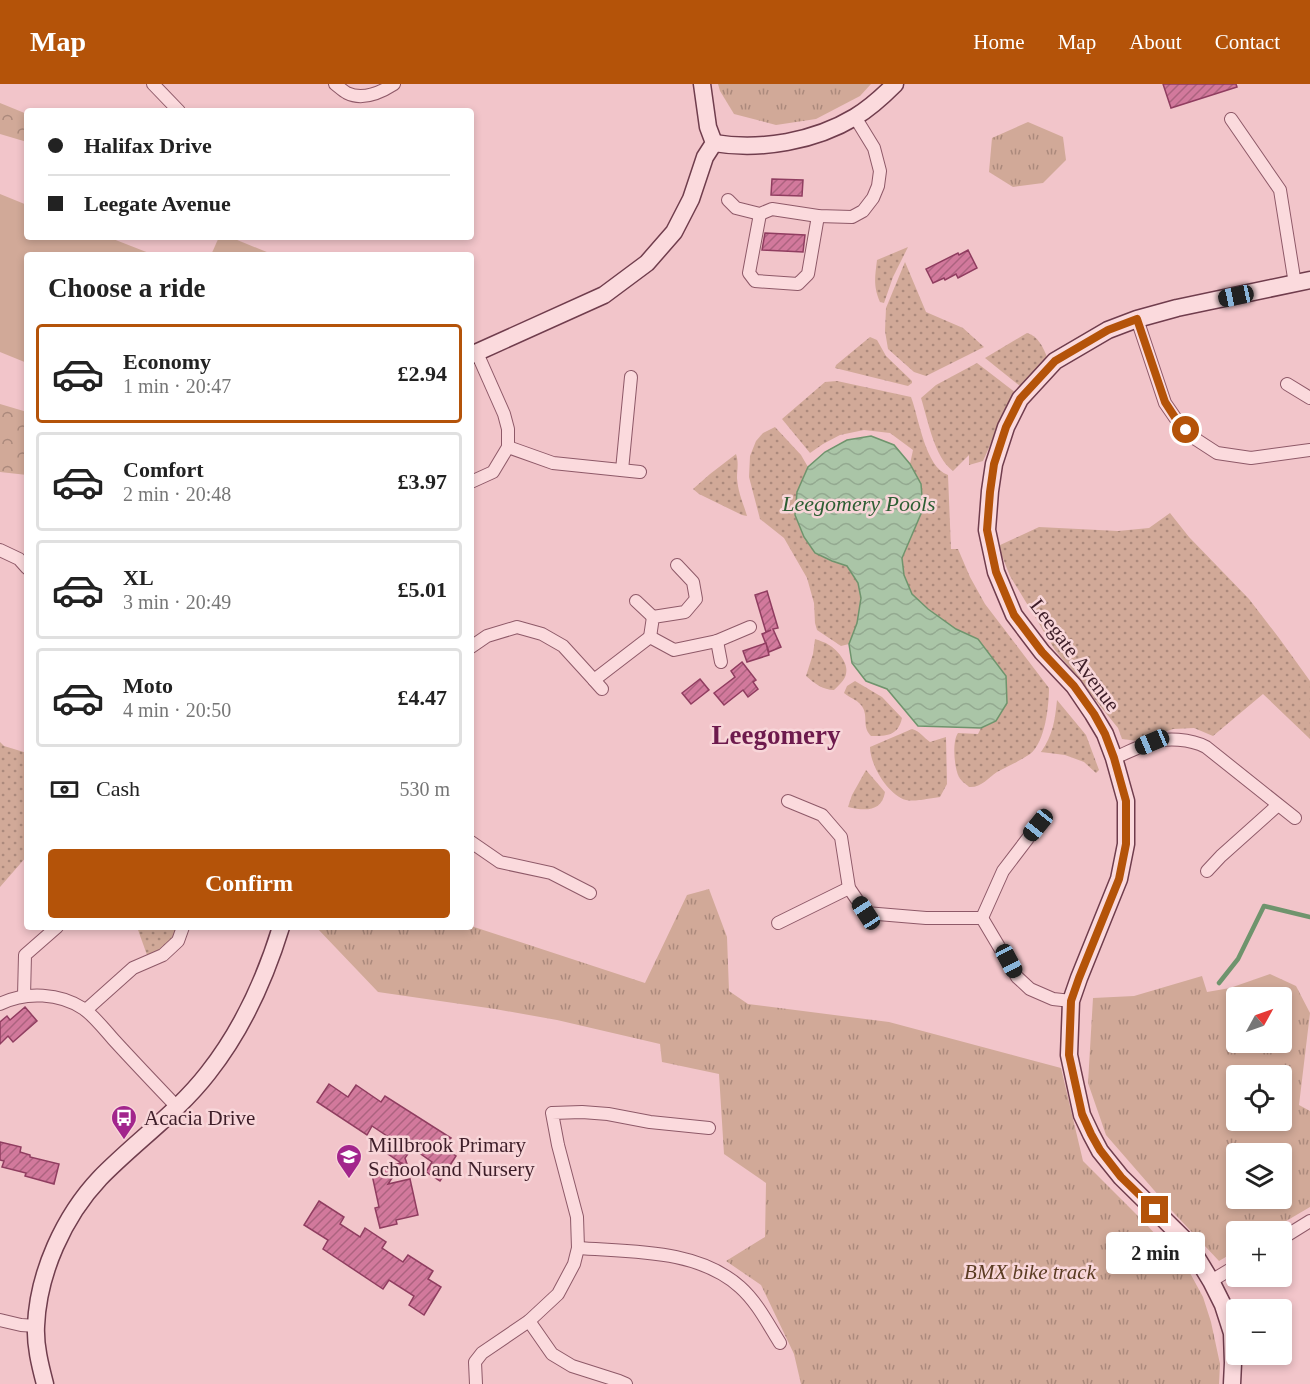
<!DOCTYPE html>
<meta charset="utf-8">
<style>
:root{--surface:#fff;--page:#f6f6f6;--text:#222;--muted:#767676;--line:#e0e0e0;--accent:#b45309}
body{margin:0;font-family:"Times New Roman",serif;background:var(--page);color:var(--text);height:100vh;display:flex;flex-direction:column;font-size:22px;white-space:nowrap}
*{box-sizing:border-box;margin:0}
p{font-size:20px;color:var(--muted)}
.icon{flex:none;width:33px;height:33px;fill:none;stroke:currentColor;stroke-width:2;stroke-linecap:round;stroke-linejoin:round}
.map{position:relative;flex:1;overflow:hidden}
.sheet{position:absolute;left:24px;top:168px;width:450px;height:678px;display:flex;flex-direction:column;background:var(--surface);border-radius:6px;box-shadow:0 3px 9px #0003}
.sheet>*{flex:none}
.top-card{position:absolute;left:24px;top:24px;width:450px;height:132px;border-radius:6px;box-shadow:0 3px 9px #0003;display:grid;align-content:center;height:132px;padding:0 24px;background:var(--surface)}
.needle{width:39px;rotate:50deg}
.controls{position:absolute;left:1226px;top:903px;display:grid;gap:12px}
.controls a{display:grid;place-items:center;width:66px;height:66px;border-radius:6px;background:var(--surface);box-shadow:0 3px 9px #0003;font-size:30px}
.end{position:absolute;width:27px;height:27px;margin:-14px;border:8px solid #b45309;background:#fff;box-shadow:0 0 0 3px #fff}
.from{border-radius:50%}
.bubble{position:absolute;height:42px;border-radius:6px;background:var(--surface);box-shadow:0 3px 9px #0003;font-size:20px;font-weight:700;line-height:42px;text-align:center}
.car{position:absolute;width:18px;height:36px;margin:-18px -9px;border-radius:8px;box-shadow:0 0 4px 2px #0007;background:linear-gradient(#222 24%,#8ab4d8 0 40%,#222 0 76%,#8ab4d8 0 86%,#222 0)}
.top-card b{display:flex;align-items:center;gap:21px;height:57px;font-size:22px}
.top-card b+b{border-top:2px solid var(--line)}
.top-card i{width:15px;height:15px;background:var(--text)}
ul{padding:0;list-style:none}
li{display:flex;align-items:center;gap:18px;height:99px;margin:0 12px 9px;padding:0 12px;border:3px solid var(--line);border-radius:6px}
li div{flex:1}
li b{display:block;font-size:22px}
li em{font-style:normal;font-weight:700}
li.active{border-color:var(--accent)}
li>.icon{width:54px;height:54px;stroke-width:1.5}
h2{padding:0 24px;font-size:27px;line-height:72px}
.pay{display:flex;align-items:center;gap:15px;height:66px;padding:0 24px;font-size:22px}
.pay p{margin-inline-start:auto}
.primary-button{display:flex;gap:12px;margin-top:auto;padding:12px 24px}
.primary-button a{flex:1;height:69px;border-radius:6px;background:var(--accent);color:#fff;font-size:24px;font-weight:700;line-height:69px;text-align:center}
header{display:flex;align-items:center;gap:36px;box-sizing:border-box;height:84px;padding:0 30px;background:var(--accent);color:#fff}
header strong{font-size:28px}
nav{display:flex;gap:33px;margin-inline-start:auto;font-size:21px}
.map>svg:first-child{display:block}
</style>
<header>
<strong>Map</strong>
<nav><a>Home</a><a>Map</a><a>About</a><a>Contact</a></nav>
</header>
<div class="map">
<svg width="1310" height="1300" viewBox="0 0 1310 1300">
<defs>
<pattern id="grass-dots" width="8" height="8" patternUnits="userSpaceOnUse" patternTransform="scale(1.5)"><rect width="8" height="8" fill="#d1a998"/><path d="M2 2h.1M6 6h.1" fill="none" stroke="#ab897c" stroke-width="1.8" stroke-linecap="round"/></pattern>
<pattern id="forest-crowns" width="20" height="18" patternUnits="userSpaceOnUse" patternTransform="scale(1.5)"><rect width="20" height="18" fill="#d1a998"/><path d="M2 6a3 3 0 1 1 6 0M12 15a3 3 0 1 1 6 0" fill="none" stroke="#ab897c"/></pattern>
<pattern id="park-tufts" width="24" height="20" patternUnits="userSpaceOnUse" patternTransform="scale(1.5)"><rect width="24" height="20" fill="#d1a998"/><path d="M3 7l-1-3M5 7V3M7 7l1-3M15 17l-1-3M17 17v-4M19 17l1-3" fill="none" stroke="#ab897c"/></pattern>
<pattern id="water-waves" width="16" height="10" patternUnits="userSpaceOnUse" patternTransform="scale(1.5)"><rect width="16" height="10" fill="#aac5a7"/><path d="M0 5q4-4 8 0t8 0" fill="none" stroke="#93a990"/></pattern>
<pattern id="building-hatch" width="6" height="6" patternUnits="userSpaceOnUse" patternTransform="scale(1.5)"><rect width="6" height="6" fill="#d2799c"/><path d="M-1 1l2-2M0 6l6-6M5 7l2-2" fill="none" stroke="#ac637f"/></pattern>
</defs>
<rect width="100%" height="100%" fill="#f2c5ca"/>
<g fill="url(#grass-dots)">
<path d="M908,163L893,193L884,219L880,218C873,202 875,193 877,176Z"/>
<path d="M905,178L926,228L963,244L984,263L926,292L914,288L888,265L885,247L886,224Z"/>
<path d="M1027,249C1038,252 1043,263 1047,273L1044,278L1020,302L985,274Z"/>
<path d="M870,253L877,256L886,272L912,297V299L908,302L835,284L836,281Z"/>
<path d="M977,279L1016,309L996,348L983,377L969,381V371L953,387C934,373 928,336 921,314L936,301Z"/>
<path d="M837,297L911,313C919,334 925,383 948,391L951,465H958L970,493L985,520L1049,604C1049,622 1045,659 1030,670C1020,677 1008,682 997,688C988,694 981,704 969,703C966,700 961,697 959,693C954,684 952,657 958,649L978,650L981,644L996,637L1006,592L978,555L956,545L928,525L912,510L904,491L902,474L909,454L921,400L910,380L913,366L890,349L864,346L840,351L823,360L810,369L782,335L825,298Z"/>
<path d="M775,343L801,371L808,383L797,408L832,477L847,482L858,499L861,514L857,539L849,560L841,562L817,546L815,539L814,519L807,494L784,454L760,435L749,393L750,372L756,357L763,349Z"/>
<path d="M736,370C739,379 737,385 737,394C738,409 743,418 747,432L742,431L699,410L693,405L710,390Z"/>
<path d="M1170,429L1189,453L1249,515L1279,554L1310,597V655L1263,610L1213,652L1194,644L1173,645L1138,657L1122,655L1118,644L1055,566L1010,492L998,462L1039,443L1118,447L1149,444Z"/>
<path d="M815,555C820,557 825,558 829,561C838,566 849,580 846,590C845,596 838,602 834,606C823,606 814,599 806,592L813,570Z"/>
<path d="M855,597L882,613L902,634C898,652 887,652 871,652C862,643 868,634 863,624C859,616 851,615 844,609L847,602Z"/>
<path d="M1057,616L1086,651L1099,686L1096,689L1084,678L1065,671L1041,668C1053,651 1055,636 1057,616Z"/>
<path d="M912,645C920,647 923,653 930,658L946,653L947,700L940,713C930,714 916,718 906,716C888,711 870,681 870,663Z"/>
<path d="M0,658L4,662L27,669V772L0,803Z"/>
<path d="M866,686L885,708C882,728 865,727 848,723L852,711Z"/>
<path d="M137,843H180C172,856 164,867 150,873L147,871Z"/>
</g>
<g fill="url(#forest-crowns)">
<path d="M0,19L27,30V58L0,50Z"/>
<path d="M0,320L27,328V391L0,388Z"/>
</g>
<g fill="url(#park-tufts)" fill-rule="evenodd">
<path d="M718,0H871L860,12L816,35L776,41L734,30L720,7Z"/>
<path d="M1028,38L1063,53L1066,76L1043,99L1013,103L989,88L992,54Z"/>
<path d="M709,805L727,853L729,907L748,920L889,938L1061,984L1083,1077L1147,1141L1190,1189L1203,1213L1211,1238L1220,1280L1219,1300H801L794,1270L761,1201L726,1177L765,1153L766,1099L724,1070L719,990L662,978L660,960L557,936L495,925L378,908L316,843H471V842L645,899L687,811Z"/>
<path d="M1270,890L1296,902L1310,929L1299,1021L1310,1027V1123L1269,1147L1236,1148V1167L1219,1177L1173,1128L1106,1051L1088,999L1093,914L1134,912L1202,892L1207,908L1230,904ZM1236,914H1281V958H1236ZM1236,992H1281V1036H1236ZM1236,1070H1281V1114H1236Z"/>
</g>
<g fill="#d1a998">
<path d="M0,110L27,121V153H108L154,171H27V279L0,268Z"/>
<path d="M219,153H230L274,171H211Z"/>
<path d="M1281,969L1287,998L1281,999V992L1237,991L1234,979Z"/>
<path d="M1252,1036L1264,1037L1284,1041L1278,1069H1243Z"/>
</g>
<path fill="url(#water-waves)" stroke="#6f946d" stroke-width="1.5" d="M871,352L894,361L910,380L921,400L923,425L902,474L904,491L912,510L928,525L956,545L978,555L1006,592L1007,619L996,637L981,644L918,642L887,605L866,597L852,579L849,560L857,539L861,514L858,499L847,482L832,477L815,469L804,453L795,431L797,408L808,383L825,368L847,356Z"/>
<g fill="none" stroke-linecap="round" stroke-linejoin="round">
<path stroke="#6f946d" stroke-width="4.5" d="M1219,899L1238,875L1264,822L1310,833"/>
</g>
<g fill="url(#building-hatch)" stroke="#903d60" stroke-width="1.5">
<path d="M1163,0H1236L1237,3L1171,24Z"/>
<path d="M772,95L803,96L802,112L771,111Z"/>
<path d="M765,149L805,151L803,168L762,166Z"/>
<path d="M968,166L977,184L958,194L956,190L945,196L944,194L933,199L926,185L958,169L959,171Z"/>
<path d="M767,507L778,544L773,545L781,563L769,568L762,550L771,546L766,548L755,511Z"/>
<path d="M766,559L769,571L747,578L743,567Z"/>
<path d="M742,578L756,596L753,598L758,605L748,613L743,606L724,621L714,609L735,593L731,587Z"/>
<path d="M700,595L709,606L691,620L682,609Z"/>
<path d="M25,923L37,937L13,958L8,952L0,960V938L7,932L10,936Z"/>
<path d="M329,1000L348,1013L356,1001L381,1018L385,1012L451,1054L444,1064L456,1072L440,1097L426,1088L432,1078L412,1064L405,1074L408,1083L402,1079L388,1100L410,1095L418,1131L396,1136L397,1140L380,1144L375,1124L379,1123L371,1086L401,1079L385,1068L393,1056L372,1042L367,1051L317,1018Z"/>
<path d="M0,1058L21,1063L20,1068L30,1071V1073L59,1080L54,1100L25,1092L26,1089L2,1083L4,1077L0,1076Z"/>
<path d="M319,1117L344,1133L340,1140L360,1153L365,1144L386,1158L382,1164L403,1178L408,1171L433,1187L428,1195L441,1203L424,1231L409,1221L414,1212L389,1196L383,1205L323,1165L328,1156L304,1141Z"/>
</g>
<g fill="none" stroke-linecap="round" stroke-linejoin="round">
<defs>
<g id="street">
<path d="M153,0L179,27"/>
<path d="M335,0C339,3 343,7 347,9C363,17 380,9 394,0"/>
<path d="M1231,35L1280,106L1295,200"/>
<path d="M728,116L736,124L760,130L772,125L818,132L852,133L863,127L873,114L878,102L880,87L874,64L855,33"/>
<path d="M760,130L749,189L755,197L798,200L808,190L818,132"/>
<path d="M1137,235L1165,319L1176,335L1197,356L1217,369L1251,374L1310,366"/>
<path d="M1287,300L1310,314"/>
<path d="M508,363L553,379L640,388"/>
<path d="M622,386L631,293"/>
<path d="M471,398L493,388L508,363V345L504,330L477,269"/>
<path d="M0,466L19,475L27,484"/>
<path d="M636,517L653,533"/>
<path d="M650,553L653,533L685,528L696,515L693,498L677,481"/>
<path d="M717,557L721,578"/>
<path d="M471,563L487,552L517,543L542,550L563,562L594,596L650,553L674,566L717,557L750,543"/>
<path d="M594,596L602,605"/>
<path d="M1114,674C1126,669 1138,663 1150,659C1166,653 1191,655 1206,663L1295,734"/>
<path d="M788,717L822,731L841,753L849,804L866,829L926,834H982L1017,893L1030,905L1053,915L1071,917"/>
<path d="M471,758L500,778L551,789L590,809"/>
<path d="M1207,787L1221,772L1278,721"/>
<path d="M982,834L1003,787L1038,741"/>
<path d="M778,839L849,804"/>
<path d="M24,912L25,871L57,843"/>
<path d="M0,920C26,907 60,909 84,925C94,932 105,946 113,955C134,978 156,1001 177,1023"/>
<path d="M86,926L133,884L163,871L178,857L183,843"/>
<path d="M1281,1155L1310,1137"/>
<path d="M578,1164C631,1168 698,1165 740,1203C757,1218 768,1240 780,1259"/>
<path d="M1211,1197L1236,1182"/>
<path d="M0,1236L21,1241L36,1242"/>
<path d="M529,1237L552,1270L572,1282L619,1297L626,1300"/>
<path d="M476,1300L475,1278L482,1269L529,1237L558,1210L574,1180L578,1164L577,1133L558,1061L552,1029L582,1028L608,1030L650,1038L709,1044"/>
</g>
<g id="secondary">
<path d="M714,59C761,67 815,57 855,33C870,24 883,12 895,0"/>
<path d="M471,271L604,211L647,179L674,148L691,115L705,73L714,59L708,43L702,0"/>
<path d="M45,1300C40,1281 35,1261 36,1242C38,1189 64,1132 100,1094C135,1058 177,1029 208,989C242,946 265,895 281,843"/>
<path d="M1232,1300L1233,1279L1232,1249L1223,1221L1211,1197L1188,1159L1121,1093L1100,1067L1091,1050L1082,1031L1069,971L1071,917L1079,894L1119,795L1126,760V717L1114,674L1105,650L1093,630L1074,602L1042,568L1014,531L996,488L987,446L990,407L994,380L1006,343L1020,315L1055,277L1108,246L1137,235L1177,224L1310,196"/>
</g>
</defs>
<use href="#street" stroke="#8e5968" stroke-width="14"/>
<use href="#secondary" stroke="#703d4d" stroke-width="19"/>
<use href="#street" stroke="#fbdadd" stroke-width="12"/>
<use href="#secondary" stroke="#fbdadd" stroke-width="16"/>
</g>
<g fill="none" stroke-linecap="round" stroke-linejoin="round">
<path stroke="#b45309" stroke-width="8" d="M1155,1126L1121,1093L1100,1066L1091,1050L1082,1030L1069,971L1071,917L1079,894L1119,795L1126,760V717L1114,674L1105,650L1094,630L1074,602L1042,568L1014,531L996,488L987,446L990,408L994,380L1006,343L1020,315L1055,277L1108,246L1137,235L1165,318L1176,335L1186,346"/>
</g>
<defs>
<symbol id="bus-pin" viewBox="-11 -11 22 30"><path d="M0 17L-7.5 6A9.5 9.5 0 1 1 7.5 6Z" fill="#a2258c" stroke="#f8d6d9"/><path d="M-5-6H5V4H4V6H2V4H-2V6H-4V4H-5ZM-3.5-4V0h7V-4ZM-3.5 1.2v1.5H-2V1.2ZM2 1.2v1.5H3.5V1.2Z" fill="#fff"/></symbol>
<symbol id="school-pin" viewBox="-11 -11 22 30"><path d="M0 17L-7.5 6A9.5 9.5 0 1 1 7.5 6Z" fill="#a2258c" stroke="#f8d6d9"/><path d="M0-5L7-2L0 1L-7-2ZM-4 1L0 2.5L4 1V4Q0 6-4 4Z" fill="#fff"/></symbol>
</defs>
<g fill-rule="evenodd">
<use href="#bus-pin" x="109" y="1019" width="30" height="40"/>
<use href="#school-pin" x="334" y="1058" width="30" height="40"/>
</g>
<g text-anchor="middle" stroke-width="5" stroke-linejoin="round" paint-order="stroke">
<g font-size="21" fill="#3e1e29" stroke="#f8d6d9">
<text transform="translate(1075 571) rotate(53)" y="7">Leegate Avenue</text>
</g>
<g font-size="21" fill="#3e1e29" stroke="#f8d6d9" text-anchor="start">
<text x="144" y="1041">Acacia Drive</text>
<text x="368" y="1068">Millbrook Primary<tspan x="368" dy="24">School and Nursery</tspan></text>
</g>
<g font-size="21" font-style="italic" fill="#5b3c23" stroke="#f8d6d9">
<text x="1030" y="1195">BMX bike track</text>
</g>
<g font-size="22" font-style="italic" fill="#2d5e33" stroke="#f8d6d9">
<text x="859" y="427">Leegomery Pools</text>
</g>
<g font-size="27" font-weight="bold" fill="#6d1a4d" stroke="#f8d6d9">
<text x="776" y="660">Leegomery</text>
</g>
</g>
</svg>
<div class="controls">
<a><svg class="needle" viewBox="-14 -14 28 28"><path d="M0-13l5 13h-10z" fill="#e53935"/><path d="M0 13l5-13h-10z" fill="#767676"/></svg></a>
<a><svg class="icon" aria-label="locate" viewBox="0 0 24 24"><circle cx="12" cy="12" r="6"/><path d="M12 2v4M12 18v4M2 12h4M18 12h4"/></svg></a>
<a><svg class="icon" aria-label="layers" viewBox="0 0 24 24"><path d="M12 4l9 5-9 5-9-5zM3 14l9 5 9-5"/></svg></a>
<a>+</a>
<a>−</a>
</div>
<i class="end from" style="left:1186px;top:346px"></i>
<i class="end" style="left:1155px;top:1126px"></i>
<div class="bubble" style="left:1106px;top:1148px;width:99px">2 min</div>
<i class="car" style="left:1236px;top:212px;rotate:258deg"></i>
<i class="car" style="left:1152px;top:658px;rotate:247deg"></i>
<i class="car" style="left:1038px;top:741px;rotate:219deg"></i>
<i class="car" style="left:866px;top:829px;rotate:327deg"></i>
<i class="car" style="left:1009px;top:877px;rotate:152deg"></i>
<div class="top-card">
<b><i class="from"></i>Halifax Drive</b>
<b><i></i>Leegate Avenue</b>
</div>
<section class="sheet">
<h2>Choose a ride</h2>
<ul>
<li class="active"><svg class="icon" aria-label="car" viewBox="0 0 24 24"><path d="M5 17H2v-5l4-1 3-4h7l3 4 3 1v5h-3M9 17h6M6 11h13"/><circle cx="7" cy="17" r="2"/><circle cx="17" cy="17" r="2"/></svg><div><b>Economy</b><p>1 min · 20:47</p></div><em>£2.94</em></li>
<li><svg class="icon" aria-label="car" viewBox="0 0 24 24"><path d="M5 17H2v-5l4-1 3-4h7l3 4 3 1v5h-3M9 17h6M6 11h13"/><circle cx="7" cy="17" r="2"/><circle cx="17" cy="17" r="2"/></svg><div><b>Comfort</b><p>2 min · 20:48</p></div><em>£3.97</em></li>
<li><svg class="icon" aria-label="car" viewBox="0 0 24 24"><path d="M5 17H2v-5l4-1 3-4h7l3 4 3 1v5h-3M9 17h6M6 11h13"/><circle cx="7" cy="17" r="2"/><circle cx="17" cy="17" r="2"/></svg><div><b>XL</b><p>3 min · 20:49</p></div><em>£5.01</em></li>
<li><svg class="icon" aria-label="car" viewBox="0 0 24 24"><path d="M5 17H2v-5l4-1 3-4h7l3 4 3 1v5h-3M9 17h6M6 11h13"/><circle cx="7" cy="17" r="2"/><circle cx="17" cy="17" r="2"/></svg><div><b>Moto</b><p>4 min · 20:50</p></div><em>£4.47</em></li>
</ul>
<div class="pay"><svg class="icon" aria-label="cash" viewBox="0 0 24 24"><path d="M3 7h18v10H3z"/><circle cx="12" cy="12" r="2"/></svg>Cash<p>530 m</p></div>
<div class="primary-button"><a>Confirm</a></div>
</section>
</div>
